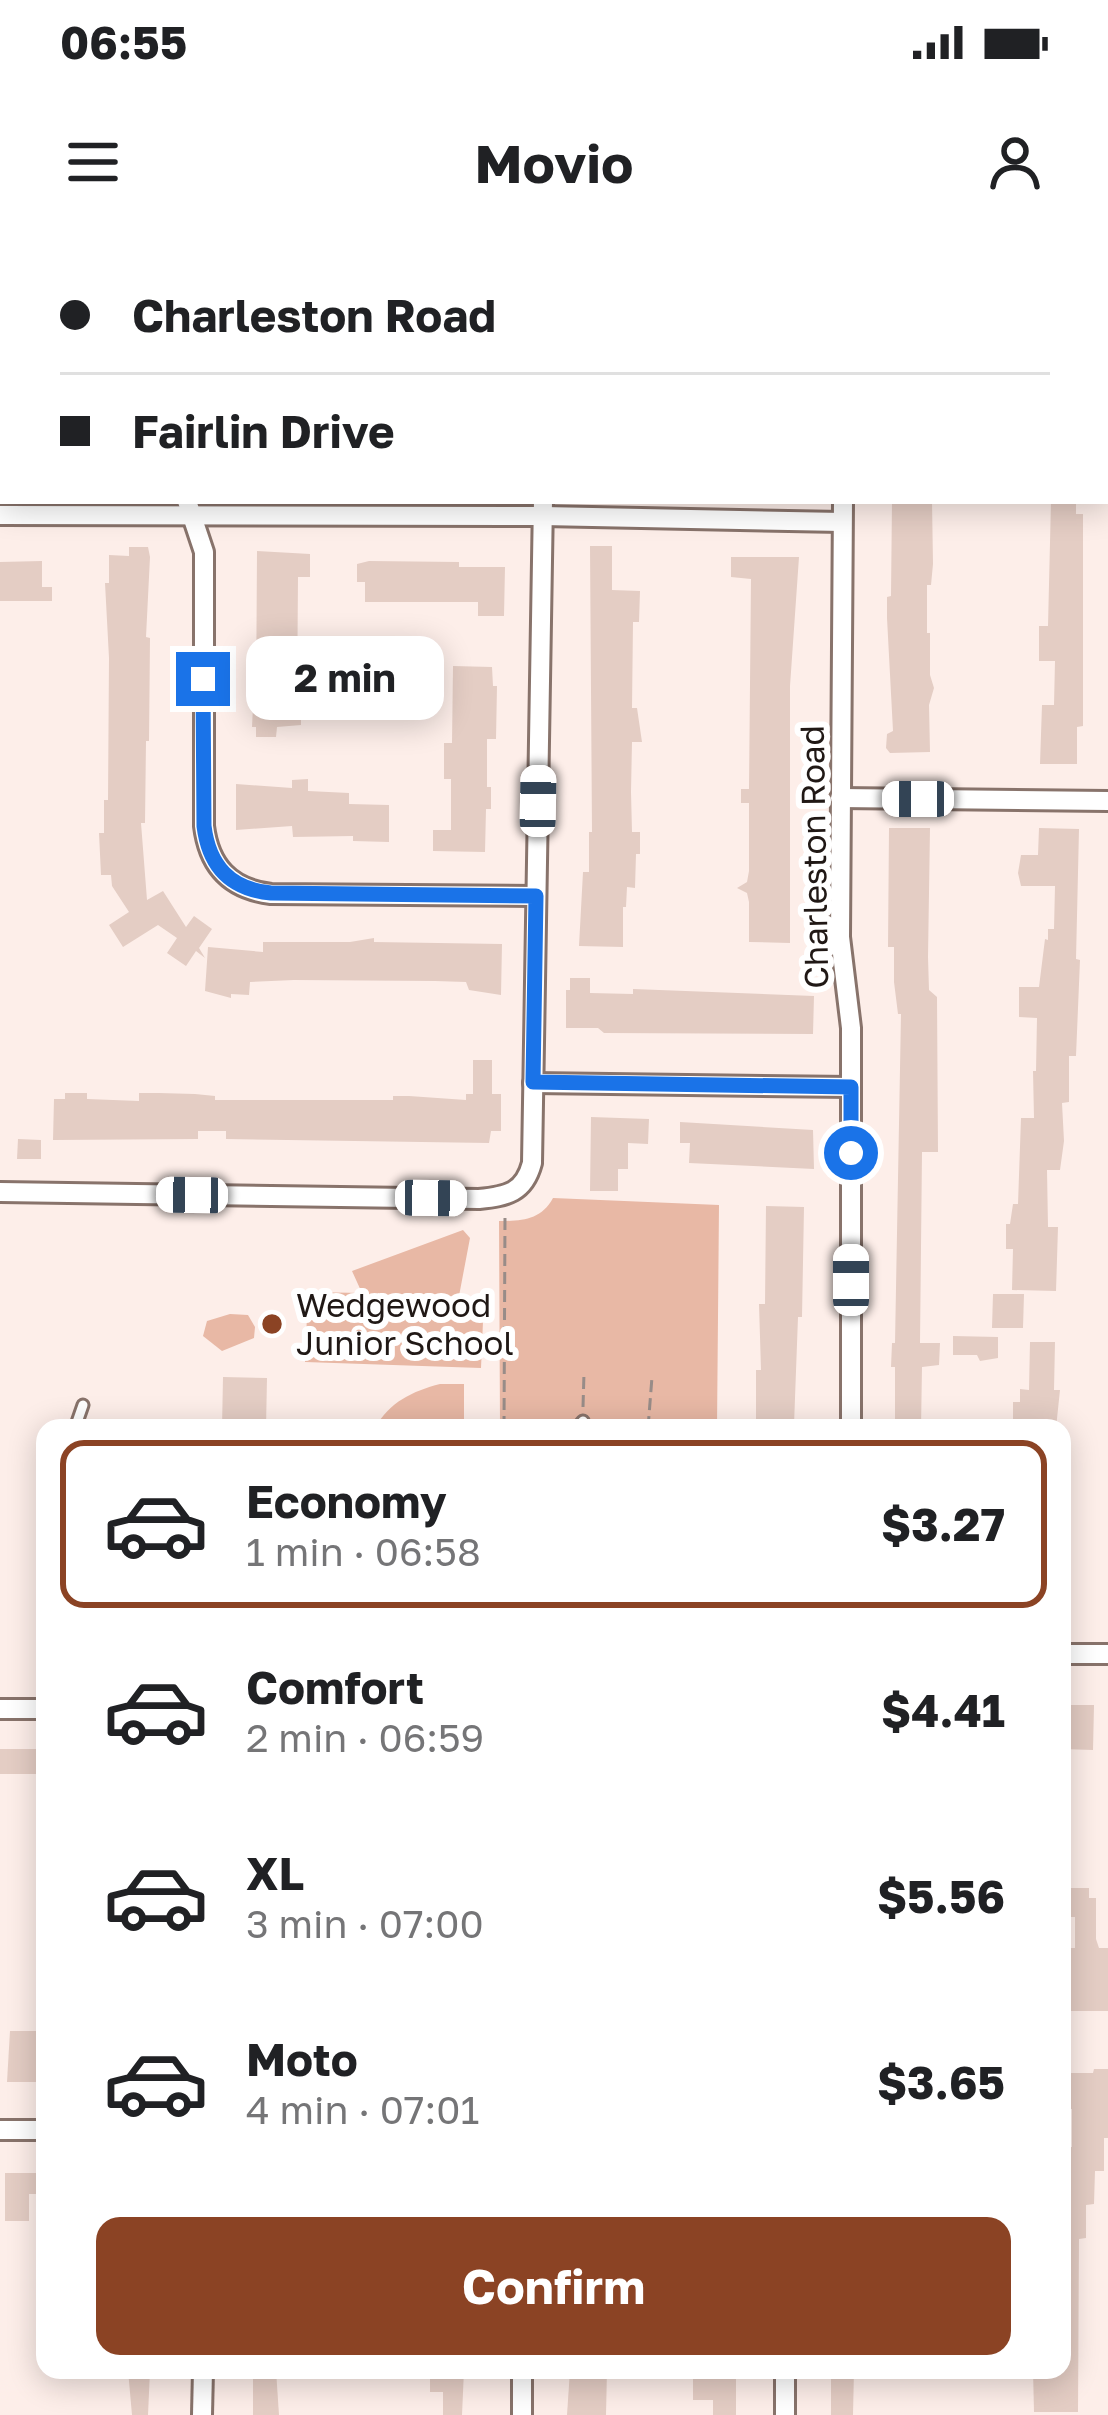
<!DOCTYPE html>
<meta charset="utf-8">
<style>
:root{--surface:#fff;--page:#f6f6f6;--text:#202124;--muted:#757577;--line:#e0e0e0;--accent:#8b4324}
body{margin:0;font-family:"Golos Text",sans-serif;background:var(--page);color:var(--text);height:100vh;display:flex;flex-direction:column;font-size:45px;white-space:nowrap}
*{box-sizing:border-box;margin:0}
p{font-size:39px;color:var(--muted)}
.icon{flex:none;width:66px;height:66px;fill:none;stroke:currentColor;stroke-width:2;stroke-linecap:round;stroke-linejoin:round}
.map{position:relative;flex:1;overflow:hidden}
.side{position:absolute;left:36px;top:1179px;width:1035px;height:960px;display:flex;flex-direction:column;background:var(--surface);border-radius:24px;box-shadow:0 6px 30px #0003}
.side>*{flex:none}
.guide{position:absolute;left:0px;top:0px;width:1110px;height:264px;box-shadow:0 6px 30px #0003;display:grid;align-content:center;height:264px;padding:0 60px;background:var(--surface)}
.end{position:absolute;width:54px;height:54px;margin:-27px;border:15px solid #1a73e8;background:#fff;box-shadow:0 0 0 6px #fff}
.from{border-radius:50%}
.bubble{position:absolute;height:84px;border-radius:24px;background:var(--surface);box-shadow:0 6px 30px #0003;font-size:39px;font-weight:700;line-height:84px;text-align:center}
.car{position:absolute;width:36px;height:72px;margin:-36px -18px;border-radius:15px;box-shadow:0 0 9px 3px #0007;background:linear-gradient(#fff 24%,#345 0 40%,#fff 0 76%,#345 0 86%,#fff 0)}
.guide b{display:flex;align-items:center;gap:42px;height:114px;font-size:45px}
.guide b+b{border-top:3px solid var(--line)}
.guide i{width:30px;height:30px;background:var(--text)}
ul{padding:21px 0 0;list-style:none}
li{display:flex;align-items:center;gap:36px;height:168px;margin:0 24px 18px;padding:0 36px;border:6px solid transparent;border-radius:24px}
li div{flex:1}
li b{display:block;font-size:45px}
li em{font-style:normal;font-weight:700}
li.on{border-color:var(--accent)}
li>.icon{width:108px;height:108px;stroke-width:1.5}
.button{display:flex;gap:24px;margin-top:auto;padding:24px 60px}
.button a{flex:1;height:138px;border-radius:24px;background:var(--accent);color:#fff;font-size:48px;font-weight:700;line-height:138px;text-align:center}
.status{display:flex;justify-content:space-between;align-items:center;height:84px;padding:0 60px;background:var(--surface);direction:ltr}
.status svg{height:33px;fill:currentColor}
header{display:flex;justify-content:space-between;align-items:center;height:156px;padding:0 60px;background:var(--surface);font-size:54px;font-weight:700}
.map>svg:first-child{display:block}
</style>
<div class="status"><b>06:55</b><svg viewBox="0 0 49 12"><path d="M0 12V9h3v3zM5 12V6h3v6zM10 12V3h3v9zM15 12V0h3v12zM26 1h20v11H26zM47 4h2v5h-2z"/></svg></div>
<header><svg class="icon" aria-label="menu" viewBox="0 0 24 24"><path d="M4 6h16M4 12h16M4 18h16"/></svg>Movio<svg class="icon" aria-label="person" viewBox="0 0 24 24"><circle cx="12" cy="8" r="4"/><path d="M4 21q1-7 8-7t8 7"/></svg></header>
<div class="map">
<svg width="1108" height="2175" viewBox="0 0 1108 2175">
<rect width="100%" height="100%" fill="#fdeee9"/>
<g fill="#e8b8a5">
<path d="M553,958L719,965L717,1188H500L499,981C522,981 541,980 553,958Z"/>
<path d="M463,990L470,998L459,1056L484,1058L481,1128L305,1122L308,1052L362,1053L352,1031Z"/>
<path d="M230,1074L248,1075L255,1087L254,1098L222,1111L203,1096L207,1081Z"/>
<path d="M440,1144H464V1188H375C389,1162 413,1151 440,1144Z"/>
</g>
<g fill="#e4cdc4">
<path d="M892,261H932L933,324L931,345H927V393H930V435L934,448L929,465L930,512L890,513L886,508L887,494L893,491L887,378V357L891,356Z"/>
<path d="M1051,261H1076V274H1083V486L1077,487V524H1040L1042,465H1054L1055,421H1039V386H1048Z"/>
<path d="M590,306H612V350L640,351L639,382H633L632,468H637L642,502H632L631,552L632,592H640V614H636L635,648L627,647L626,667H623V707L579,706L583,632H589V592H592Z"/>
<path d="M129,307H148L150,317L146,397L150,398L149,501H146L145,583H141L147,660L163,651L186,687L194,676L212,689L199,708L205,718L196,711L186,726L167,713L177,698L158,685L123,707L109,685L129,672L112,646L111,635H101L99,593H104V560H108L109,418L105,343H109V315L129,316Z"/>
<path d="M257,311L310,314V337H298L297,468H301V485L277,487L276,497H256V487H252L253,466H256Z"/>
<path d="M731,317H799L790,446V703L749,702V662L747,653L737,648L747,642L749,631V563H741V549H749L751,339L731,337Z"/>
<path d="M42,321V347H52V361H0V322Z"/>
<path d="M369,321L459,322V327H505L504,376H478V362H365V342H357V324Z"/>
<path d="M453,426L492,427L493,446H497L496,499H487V547H491V569H486L485,612L433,611V590H451V539H444V503H452Z"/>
<path d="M308,539V551L349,553V564L389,565V602L353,601V596L293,597L292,586L236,590V544L292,548V540Z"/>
<path d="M889,588H930L928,717L929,750L937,757L938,912H922L920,1103H940L939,1125L922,1127L921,1188H895V1127H891L892,1103H895L901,774H898L894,742V707H888Z"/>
<path d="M1039,588L1079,589L1076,719L1080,720L1076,816H1069V862L1062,863L1064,901L1060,930H1047L1048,987H1058L1056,1051L1012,1050L1013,1009H1006V984H1010L1013,964H1018L1021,878H1034L1033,831H1036L1037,778L1019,777V747H1039L1045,699L1048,700V689H1054L1055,646H1021L1018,633L1021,615H1038Z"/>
<path d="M374,698V702L502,704L501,755L469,750L466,742L435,741L294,740L250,742L249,755L231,754V758L205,751L208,707L263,712V702H350Z"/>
<path d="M570,738H590V753L633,754V749L814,756L813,794L604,793L598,788H566V750H570Z"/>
<path d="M473,820H492V854H501V891H491L489,903L226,899V891H198V899L53,900L54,859H65V853H87V859L139,861V853H159L195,854L215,856V860H393V856H409L466,860V854H473Z"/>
<path d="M591,877L649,879L648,904L628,903V929H618V951H590Z"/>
<path d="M680,882L813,890L814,929L689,923L690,903H680Z"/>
<path d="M18,899L41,900V919H17Z"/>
<path d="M766,966L804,967L802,1077H798L794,1185L756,1184V1130H761L759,1064H765Z"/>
<path d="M993,1054H1024L1023,1088H992Z"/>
<path d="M953,1096L998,1097V1118L980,1121L977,1115H953Z"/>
<path d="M1030,1102H1055L1054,1150H1060L1056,1188H1013V1162H1020V1149L1029,1150Z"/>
<path d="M223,1137L267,1138L266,1188H222Z"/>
<path d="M1062,1465H1094L1093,1510L1062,1509Z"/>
<rect x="0" y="1509" width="39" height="25"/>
<path d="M1062,1648H1089V1658H1096V1699L1099,1708H1108V1771H1063L1062,1747H1070V1708H1075V1677H1062Z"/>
<path d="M10,1791H41L40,1842H7Z"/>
<path d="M1094,1829H1108V1898H1104V1931H1095L1094,1964L1086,1965V1998L1079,1999L1078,2172H1034L1033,2130H1062V1907H1072V1869H1062V1833H1093Z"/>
<path d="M5,1933H43V1954H29V1981H5Z"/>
<path d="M128,2130H150L148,2175H132Z"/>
<path d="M253,2130H276L279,2175H253Z"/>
<path d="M430,2130H464L462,2175H443V2152H430Z"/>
<path d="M570,2130H607L606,2175H567Z"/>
<path d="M693,2130H736V2175H713V2160H693Z"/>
<path d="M831,2130H854L853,2175H831Z"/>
</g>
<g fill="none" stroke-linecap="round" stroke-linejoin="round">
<defs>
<g id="service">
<path d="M75,1188L83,1165"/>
<path d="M577,1188L583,1181"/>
</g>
<g id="minor">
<path d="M542,0V3"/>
<path d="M184,3V0"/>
<path d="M847,3V0"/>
<path d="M187,261L204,312V586C209,626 230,649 271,654L536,656"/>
<path d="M843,261L840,697L851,788V1188"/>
<path d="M0,275L543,276L842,282"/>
<path d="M840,558L1108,561"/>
<path d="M533,843L851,847"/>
<path d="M0,952L479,959C507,956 524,953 532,923L543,261"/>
<path d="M1062,1414H1108"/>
<path d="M0,1469H45"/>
<path d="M0,1890H45"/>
<path d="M202,2175L203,2130"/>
<path d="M522,2175V2130"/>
<path d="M785,2175V2130"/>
</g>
</defs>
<use href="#service" stroke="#88736b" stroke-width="15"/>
<use href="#minor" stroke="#88736b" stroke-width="24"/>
<g stroke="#988c88" stroke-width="3" stroke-dasharray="12 6" stroke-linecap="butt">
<path d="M583,1167L584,1133"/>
<path d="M504,1188L505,976"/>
<path d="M648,1188L652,1137"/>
</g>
<use href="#service" stroke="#fff" stroke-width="9"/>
<use href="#minor" stroke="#fff" stroke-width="18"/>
</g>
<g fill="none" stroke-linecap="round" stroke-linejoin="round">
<path stroke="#1a73e8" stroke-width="15" d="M203,439L204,586C209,626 230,649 271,653L536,656L533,842L851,847V913"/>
</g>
<circle fill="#8b4324" stroke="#fff" stroke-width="4.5" cx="272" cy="1084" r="12"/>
<g text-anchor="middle" stroke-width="12" stroke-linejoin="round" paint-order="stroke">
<g font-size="33" fill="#201815" stroke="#fff">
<text transform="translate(814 617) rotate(-91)" y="12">Charleston Road</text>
</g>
<g font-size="33" fill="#201815" stroke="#fff" text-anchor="start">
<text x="296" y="1077">Wedgewood<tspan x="296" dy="38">Junior School</tspan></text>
</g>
</g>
</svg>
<i class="end from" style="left:851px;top:913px"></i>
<i class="end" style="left:203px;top:439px"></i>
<div class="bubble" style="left:246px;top:396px;width:198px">2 min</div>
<i class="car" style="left:918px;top:559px;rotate:270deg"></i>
<i class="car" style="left:538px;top:561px;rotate:1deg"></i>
<i class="car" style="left:192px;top:955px;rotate:271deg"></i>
<i class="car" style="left:431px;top:958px;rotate:91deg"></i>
<i class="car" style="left:851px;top:1040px;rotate:0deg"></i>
<div class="guide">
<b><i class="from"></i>Charleston Road</b>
<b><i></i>Fairlin Drive</b>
</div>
<section class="side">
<ul>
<li class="on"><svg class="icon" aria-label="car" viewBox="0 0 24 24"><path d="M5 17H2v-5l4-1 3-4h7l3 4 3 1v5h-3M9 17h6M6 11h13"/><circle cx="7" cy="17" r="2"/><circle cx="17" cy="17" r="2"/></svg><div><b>Economy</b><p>1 min · 06:58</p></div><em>$3.27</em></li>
<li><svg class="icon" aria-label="car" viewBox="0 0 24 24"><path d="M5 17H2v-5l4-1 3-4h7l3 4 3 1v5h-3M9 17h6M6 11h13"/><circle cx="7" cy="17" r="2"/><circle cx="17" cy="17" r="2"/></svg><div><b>Comfort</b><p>2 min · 06:59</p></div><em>$4.41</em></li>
<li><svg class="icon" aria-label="car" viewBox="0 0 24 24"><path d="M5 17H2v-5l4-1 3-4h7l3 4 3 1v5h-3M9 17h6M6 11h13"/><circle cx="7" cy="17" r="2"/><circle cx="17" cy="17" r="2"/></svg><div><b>XL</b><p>3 min · 07:00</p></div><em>$5.56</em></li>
<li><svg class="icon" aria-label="car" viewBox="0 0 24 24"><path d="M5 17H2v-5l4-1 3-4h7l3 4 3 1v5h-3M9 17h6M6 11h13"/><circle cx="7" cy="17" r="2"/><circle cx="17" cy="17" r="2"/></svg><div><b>Moto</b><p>4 min · 07:01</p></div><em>$3.65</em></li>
</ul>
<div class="button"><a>Confirm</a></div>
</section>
</div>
